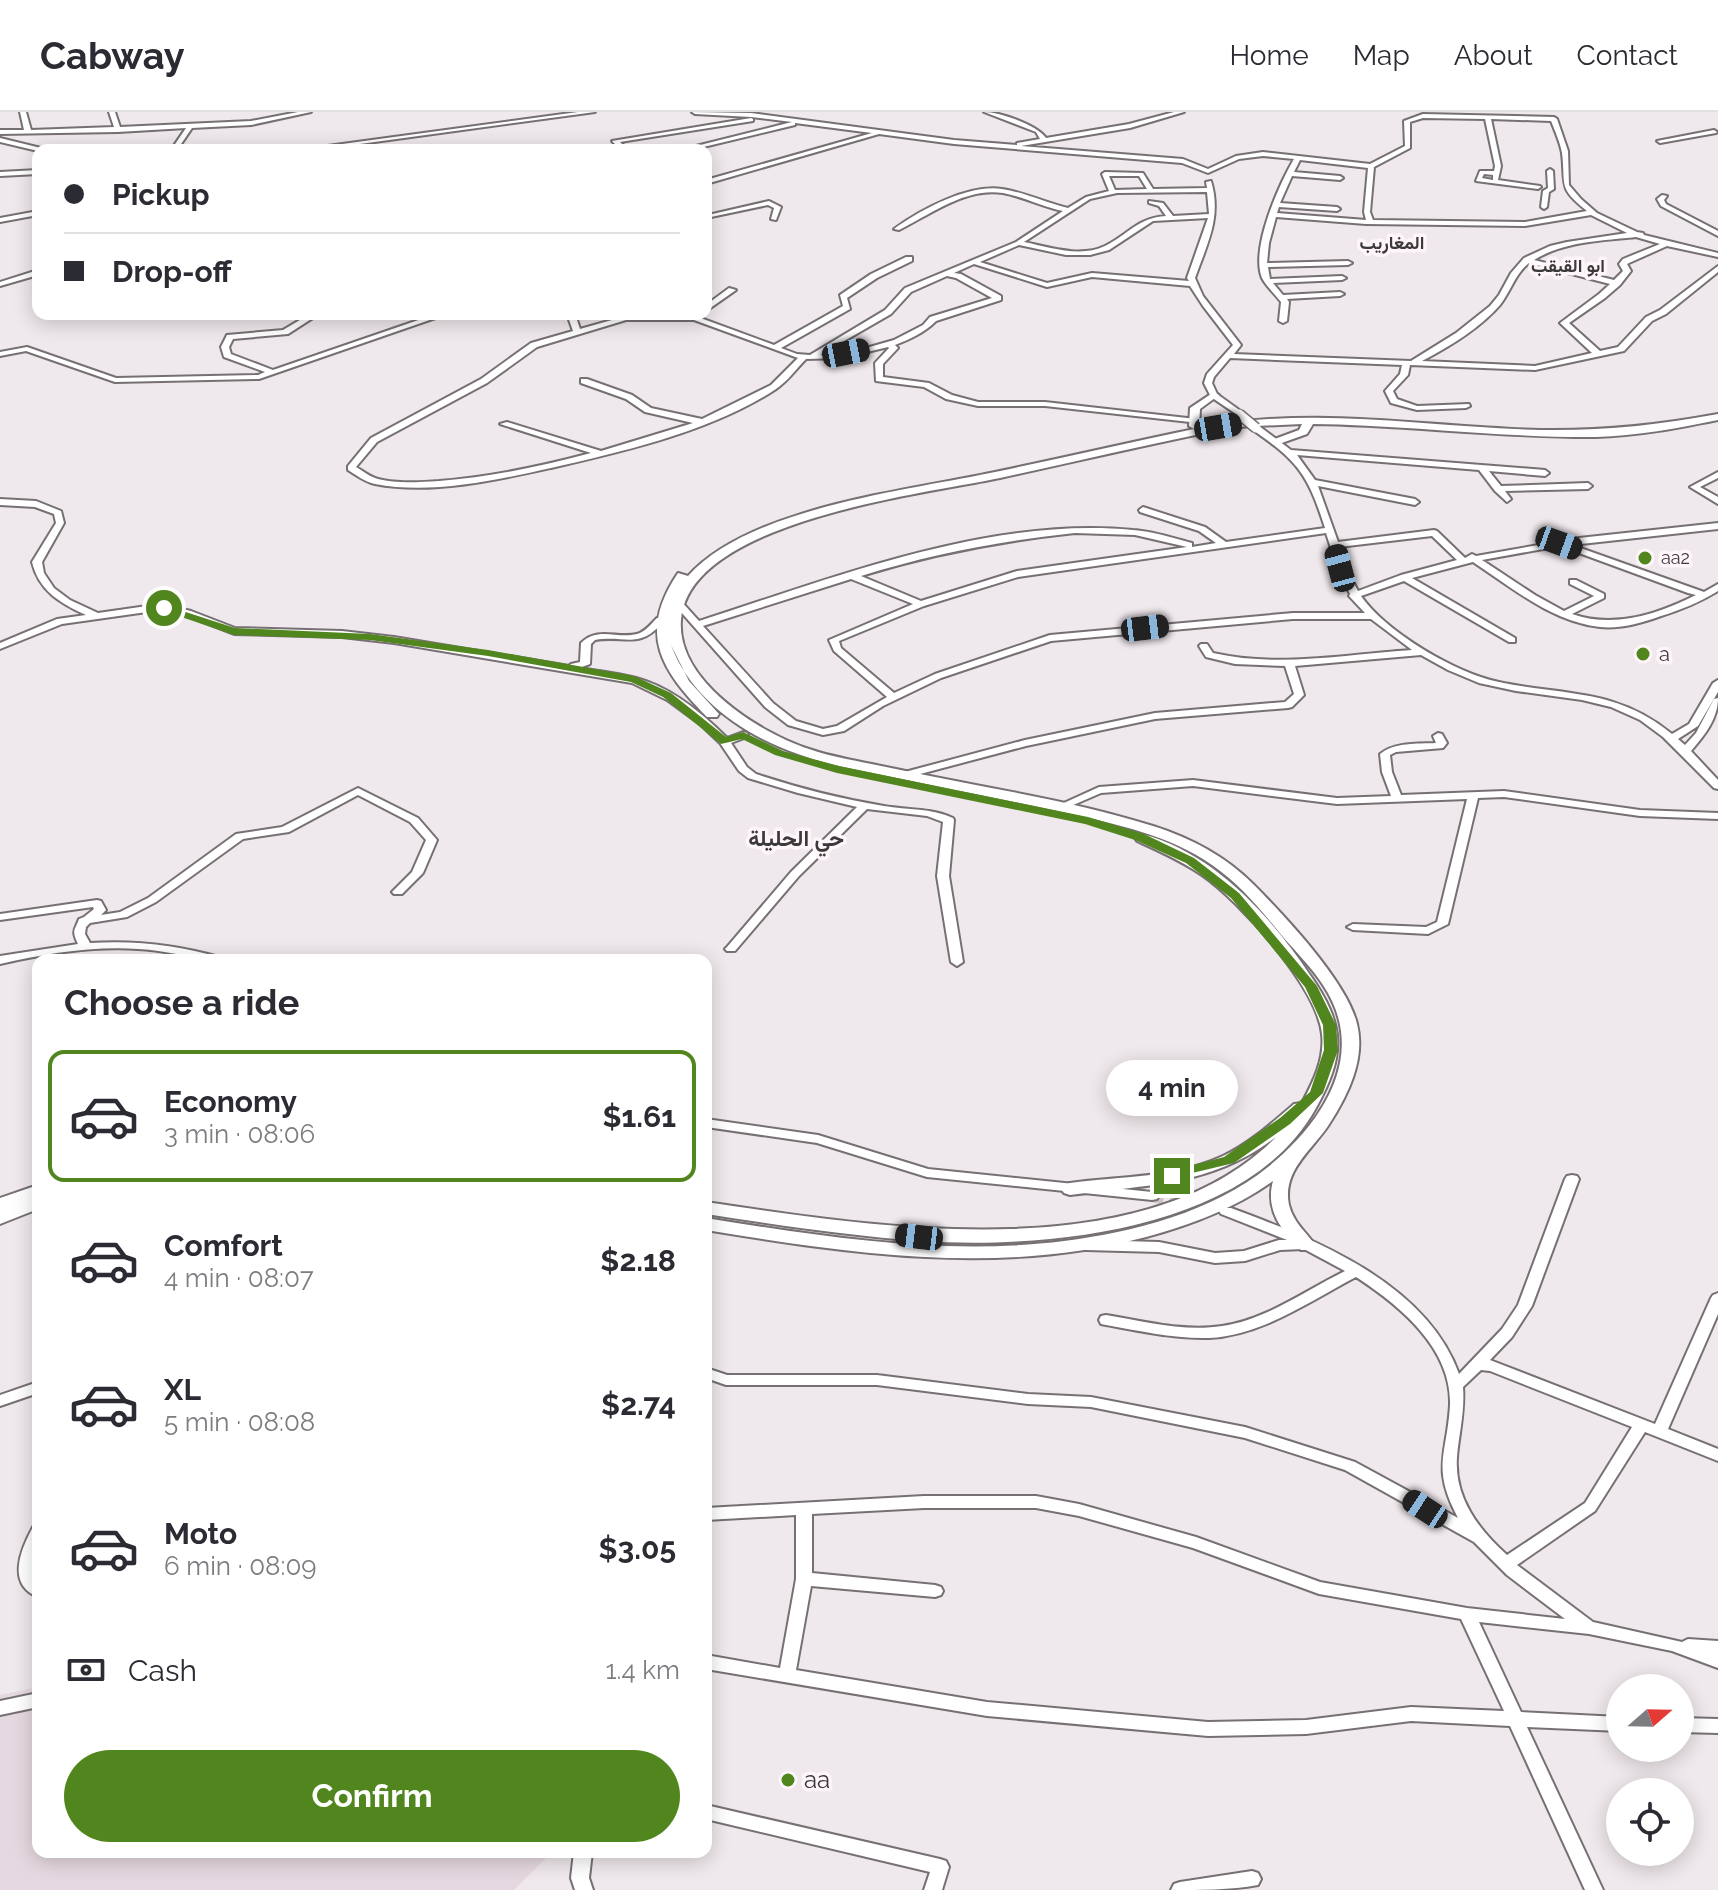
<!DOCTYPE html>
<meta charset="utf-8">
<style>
:root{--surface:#fff;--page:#f7f7f7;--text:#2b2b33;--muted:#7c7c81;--line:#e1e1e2;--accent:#50861d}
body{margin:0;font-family:Raleway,Vazirmatn,sans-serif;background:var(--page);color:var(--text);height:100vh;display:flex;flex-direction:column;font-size:30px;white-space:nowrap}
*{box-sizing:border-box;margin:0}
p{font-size:26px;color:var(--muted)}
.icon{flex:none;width:44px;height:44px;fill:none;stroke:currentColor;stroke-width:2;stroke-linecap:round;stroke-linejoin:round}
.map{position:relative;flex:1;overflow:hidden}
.details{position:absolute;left:32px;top:842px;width:680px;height:904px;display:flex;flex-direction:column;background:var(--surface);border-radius:16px;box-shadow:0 4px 20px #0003}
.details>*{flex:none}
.top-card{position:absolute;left:32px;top:32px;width:680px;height:176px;border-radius:16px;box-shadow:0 4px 20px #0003;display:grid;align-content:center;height:176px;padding:0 32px;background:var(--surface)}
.needle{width:52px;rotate:70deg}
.fabs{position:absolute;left:1606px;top:1562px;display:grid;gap:16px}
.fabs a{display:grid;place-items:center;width:88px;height:88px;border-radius:50%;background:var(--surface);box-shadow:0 4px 20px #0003;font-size:40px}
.end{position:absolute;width:36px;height:36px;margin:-18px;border:10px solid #50861d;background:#fff;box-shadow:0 0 0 4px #fff}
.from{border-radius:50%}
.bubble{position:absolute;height:56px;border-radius:28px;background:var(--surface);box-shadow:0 4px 20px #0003;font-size:26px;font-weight:700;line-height:56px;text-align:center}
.car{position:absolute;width:24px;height:48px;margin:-24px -12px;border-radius:10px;box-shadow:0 0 6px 2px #0007;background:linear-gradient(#222 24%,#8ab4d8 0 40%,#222 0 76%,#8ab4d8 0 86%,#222 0)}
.top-card b{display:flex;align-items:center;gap:28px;height:76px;font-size:30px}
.top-card b+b{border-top:2px solid var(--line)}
.top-card i{width:20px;height:20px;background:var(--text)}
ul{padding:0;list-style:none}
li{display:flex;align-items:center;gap:24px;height:132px;margin:0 16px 12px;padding:0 16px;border:4px solid transparent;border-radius:16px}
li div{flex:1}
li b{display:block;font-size:30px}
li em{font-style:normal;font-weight:700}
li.current{border-color:var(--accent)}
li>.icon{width:72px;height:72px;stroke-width:1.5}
h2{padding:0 32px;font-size:36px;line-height:96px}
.pay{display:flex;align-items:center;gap:20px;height:88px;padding:0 32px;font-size:30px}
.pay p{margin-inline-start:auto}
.action{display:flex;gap:16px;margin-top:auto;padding:16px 32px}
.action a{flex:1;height:92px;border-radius:48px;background:var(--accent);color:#fff;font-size:32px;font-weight:700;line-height:92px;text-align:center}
header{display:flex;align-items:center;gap:48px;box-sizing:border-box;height:112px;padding:0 40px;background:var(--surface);border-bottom:2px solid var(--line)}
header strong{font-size:38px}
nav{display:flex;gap:44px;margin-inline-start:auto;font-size:28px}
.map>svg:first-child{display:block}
</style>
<header>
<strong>Cabway</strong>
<nav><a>Home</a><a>Map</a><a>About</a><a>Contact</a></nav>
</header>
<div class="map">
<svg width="1718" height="1778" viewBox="0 0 1718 1778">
<rect width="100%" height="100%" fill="#efe8ec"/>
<path fill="#e6d8e0" d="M38,1575V1740H552L514,1778H0V1583Z"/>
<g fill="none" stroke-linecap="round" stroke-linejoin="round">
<path stroke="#cbc5c9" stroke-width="12" stroke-dasharray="12 6" stroke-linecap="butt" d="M1152,1084L1216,1097"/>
<defs>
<g id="minor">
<path d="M20,0H26L31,18L114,15L109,0H115L120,15L251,9L298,0H311L251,13L192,16L177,38H171L186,16L118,20L0,22V18H24Z"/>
<path d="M578,0H595L316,38H298Z"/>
<path d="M692,0L751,1L954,28L1017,33V31L1040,27L1036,20L984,0C1000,0 1037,13 1046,26L1129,12L1174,0H1184L1130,16L1021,34L1183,47L1208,57L1236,44L1263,40L1370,52L1405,34L1404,9L1423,2L1554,5L1557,7L1568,39L1569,73L1581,87L1597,101L1637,120L1643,121L1644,123L1718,141V145L1667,134L1629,151L1627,152L1631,159L1620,173L1605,186L1569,211L1600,239L1618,235L1646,205L1660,198L1718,154V160L1666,202L1652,209L1624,239L1535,258L1410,253L1408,263L1393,279L1397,287L1417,294L1469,292L1470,294L1466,296L1417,298L1391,291L1385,279L1400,262L1402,253L1230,246L1214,265L1212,271L1217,282L1242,300L1243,302L1239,304L1211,285L1204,271L1207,262L1233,233L1203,194L1190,174L1092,165L1047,175L974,152L954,161L961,162L1001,184V188L936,209C924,221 910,227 895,233L898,236L883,252V265L929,271L952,283L978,290H1045L1196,307L1200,309L1199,311L1045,294H978L946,287L924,275L876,269L875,251L889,236L888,235L842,246L806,247C796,257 788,269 776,277C712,319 625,339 551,356C497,368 430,383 375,372C365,370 356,363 348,358V354L371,326L481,267L531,231L573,219L567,202H575L580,217L626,204H695L774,233L843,194L840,183L871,162L906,145H912V149L877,166L847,186L850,197L781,236L797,242L810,243L885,198L905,176L1016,130L1063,99C1043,95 1024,85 1003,81C966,75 931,102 899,118L894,117C920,98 968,72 1002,77C1024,80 1046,91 1068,96L1086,85L1109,79L1102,62L1105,60L1143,61L1153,77L1207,76L1206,70L1211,69C1222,105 1207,132 1195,166L1203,184L1241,233L1234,242L1411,249L1456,221L1490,194L1499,183L1511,161L1524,146L1550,134L1567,130L1627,121L1591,103L1525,114L1366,112L1276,105L1269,131L1267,151L1348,149L1352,151L1348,153L1268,155L1270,167L1342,164L1346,166L1342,168L1273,171L1283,183L1340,180L1344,182L1340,184L1287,187L1289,190L1287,209L1283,211L1279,209L1281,190C1275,182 1266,174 1262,166C1250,136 1280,71 1294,47L1263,44L1239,47L1208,61L1182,51L954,32L879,22L706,72V68L872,21L795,11V13L691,38H680L792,10L751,5L695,2ZM1423,6L1485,7L1495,54L1494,59H1480L1476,69L1538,77L1541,75L1540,74L1498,68L1501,54L1491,7L1551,9C1555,19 1560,30 1562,41C1566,74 1557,75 1587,99L1525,110L1373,108L1370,100L1374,55L1410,36V10ZM1300,48L1368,56L1364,100L1366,108L1277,101L1279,95L1337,99L1340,97L1337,95L1280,91L1292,64L1340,68L1343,66L1340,64L1294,60ZM1484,62L1493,63V68L1482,66ZM1109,64H1139L1147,77L1115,78ZM1207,80L1209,102L1173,104L1163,91L1149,89V91L1159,94L1166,104C1137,106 1129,122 1105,134C1080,146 1049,135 1024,130L1090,87L1117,81ZM1208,106L1187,166L1189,169L1092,161L1047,171L980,150L1019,133L1066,143H1090L1109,138L1153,109ZM1636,125L1660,132L1623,147L1619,152L1623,159L1614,168L1534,148C1565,129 1601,129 1636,125ZM1529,151L1610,172L1599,182L1560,211L1592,241L1535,254L1422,249C1449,235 1480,216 1500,193C1511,179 1515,162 1529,151ZM947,164L956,166L992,186L930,205L923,213L894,228L859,238L820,243L891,202L911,180ZM626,208H694L798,246L771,273L702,307L651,296L632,283L587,267H581V271L626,287L645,300L693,311L601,339L507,310L500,312L591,341C542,354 491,365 439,369C419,370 397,372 378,367C370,365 363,359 356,355L377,330L487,271L537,235Z"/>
<path d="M751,6L753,7V9L620,30L628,38H621L612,29Z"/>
<path d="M1714,18L1717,20L1716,21L1660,31L1657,29Z"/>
<path d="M0,26L45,37L46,38L38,39L0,30Z"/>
<path d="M1550,57L1553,59L1554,77L1549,80L1547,95L1544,97L1541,95L1543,79L1548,76L1547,59Z"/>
<path d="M38,58V62L0,64V60Z"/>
<path d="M1662,83L1667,84L1664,88L1666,92L1718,119V124L1661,94L1657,87Z"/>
<path d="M769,89L781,95L776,108L771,107L774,96L768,93L711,105L708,103Z"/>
<path d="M38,99V103L0,110V106Z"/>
<path d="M35,159H38V163L0,174V170Z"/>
<path d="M729,176L736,178L706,199V193Z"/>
<path d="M310,202H319L288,222L233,227L229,235L231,242L273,258L436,202H447L259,267L115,270L26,239L0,244V240L27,235L116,266L258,263L265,260L224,245L221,235L227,223L283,218Z"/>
<path d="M1253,314H1259L1291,338L1545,358L1549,361L1545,364L1489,359L1501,374L1588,371L1592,374L1588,377L1505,379L1511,387L1507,390L1495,379L1479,358L1297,343L1315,368L1415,387L1419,390L1415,393L1318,374L1338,430L1434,418L1437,419L1465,446L1472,442L1476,444L1579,426L1718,411V417L1572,433L1704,480L1718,472V479C1700,490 1681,498 1661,504C1642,511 1620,517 1600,515C1552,510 1511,475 1473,450L1412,466L1515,526V530H1509L1404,469L1361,484C1387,521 1456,561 1499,570C1565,584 1616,576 1672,622L1689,612L1713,571L1718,568V580L1698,614L1678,627L1685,633L1696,621L1714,587L1718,586C1718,607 1704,624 1691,639L1718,668V677L1714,676L1663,625L1640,608L1611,595L1582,588L1516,579L1479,571L1448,558L1421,543L1295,554L1304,583L1292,595L1288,596L1155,607L1026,634L905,666L901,665L900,663L901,661L1025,628L1155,601L1285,590L1294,582L1285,554L1235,552L1206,545L1199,534L1201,532H1207L1213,541C1280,556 1345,542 1412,538L1371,507H1293L1051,529L941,566L883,594L844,619L823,623L788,613L765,595L673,491L678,488L681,489L699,509C833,466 990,404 1133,418C1152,419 1173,426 1192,431V435L1216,431L1199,419L1140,400L1139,398L1143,395L1205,415L1226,430L1325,416C1308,363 1299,350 1253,318ZM1075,421L1135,423L1187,435L1017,459L921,489L861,464C932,442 1000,429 1075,421ZM1326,421L1338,458L1350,482L1349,484L1365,501H1293L1050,523L935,562L894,581L841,536L839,529L924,494L1018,465ZM1432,424L1457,448L1401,463L1358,479L1347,458L1339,435ZM1560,434L1688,481L1696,483C1657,502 1615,517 1572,502L1604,486V482L1576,468H1570V472L1594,484L1564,499L1535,483L1482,448ZM851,467L913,492L829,528L834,539L887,585L837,614L823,617L796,609L773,591L703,514Z"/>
<path d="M1718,360V366L1700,375L1718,385V392L1690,375Z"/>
<path d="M0,387L36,389L61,399L64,411L42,450L44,461L54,476L70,488L98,501L161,492L191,499L235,516L342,519L394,525L569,554L571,552L580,550L581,531C598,514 617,527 637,522C645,520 651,512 657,506H663V510C639,538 626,523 595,528L591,532L590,552L579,556C598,559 618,561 636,566C671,575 702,601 727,626L743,620L747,621L748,623L747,625L731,631L747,655L756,662C798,676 841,687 884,694C908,698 931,696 953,706L954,708L949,764L963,850L957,854L951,850L937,764L943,710L927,704L867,697L799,764L735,839H727L725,837L727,835L791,760L857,695L798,681L748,666L739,659L720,631L701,613L667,588L632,571L394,531L342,525L234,522L185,503L161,498L62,512L0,537V531L57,507L86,503C60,491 39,479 32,450L56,411L54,402L35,395L0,393Z"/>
<path d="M1438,621L1442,622L1447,631L1443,636L1396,640L1390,643L1392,660L1401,683L1504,679L1640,698L1718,701V707L1640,704L1504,685L1478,686L1448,812L1428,822L1353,818L1347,815L1353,812L1426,815L1437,810L1467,687L1337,692L1193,674L1101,681L1064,697L1060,698L1055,695L1099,675L1193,668L1337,686L1391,684L1382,660L1380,642C1395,630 1417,632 1436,631L1433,624Z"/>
<path d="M358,676L418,706L437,728L423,761L402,782H394L392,780L412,760L426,728L410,710L358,683L289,720L243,727L156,790L127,805L90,811L86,815L85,822L90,831C136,828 178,833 223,846L225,848C196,848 167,838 138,837C91,834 45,842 0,852V844L78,832C71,817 75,819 79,807L84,805L94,797L93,795L0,808V802L97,788L101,789L106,798L101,803L120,800L148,786L236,722L282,715Z"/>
<path d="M706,1007L818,1023L928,1057L1152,1080L1157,1081L1159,1084L1157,1087L1152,1088L927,1065L817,1031L706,1015Z"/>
<path d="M1572,1063L1577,1064L1579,1067L1532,1194L1512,1225L1490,1248L1655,1312L1711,1186L1713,1183L1718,1181V1202L1668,1317L1718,1337V1349L1645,1320L1595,1399L1517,1453L1593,1510L1682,1530L1688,1527L1718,1529V1556L1672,1539L1589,1522L1479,1510L1521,1600L1620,1605V1619L1527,1615L1603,1778H1585L1510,1614L1411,1609L1306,1622L1208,1624L987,1604L706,1557V1543L780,1556L796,1467V1403L706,1408V1396L924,1384H1036L1079,1392L1196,1425L1320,1470L1467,1496L1565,1507L1507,1463L1474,1430L1345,1358L1245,1326L1091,1295L1028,1292L877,1273H726L706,1266V1256L727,1263H877L1028,1282L1091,1285L1245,1315L1355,1350L1458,1406C1431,1355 1447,1344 1450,1293C1452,1236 1399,1193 1356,1165C1310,1189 1263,1223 1209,1226C1175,1227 1140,1219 1106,1213L1101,1212L1099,1208L1101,1204L1106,1203C1144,1209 1183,1220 1222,1214C1266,1208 1306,1178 1345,1159L1304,1137L1280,1138L1245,1149L1215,1151L1159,1140L1086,1138L1081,1136L1079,1133L1081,1130L1086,1128L1159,1130L1215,1141L1244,1139L1279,1128H1287L1221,1102L1219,1099L1221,1096H1231C1315,1127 1426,1171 1459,1262L1502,1217L1518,1193L1565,1067L1567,1064ZM1481,1258L1490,1259L1632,1315L1585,1391L1507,1443C1479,1418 1454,1386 1457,1345C1459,1321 1465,1300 1463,1275ZM924,1396H1036L1079,1404L1193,1436L1319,1482L1461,1507L1504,1599L1411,1595L1306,1608L1208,1610L987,1590L796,1558L811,1474L935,1485L941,1483L943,1479L941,1475L935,1473L812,1461V1402Z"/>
<path d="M38,1270V1281L0,1294V1283Z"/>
<path d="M38,1413V1436L34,1457L38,1468V1485C6,1472 21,1437 33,1415Z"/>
<path d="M38,1581V1595L0,1603V1589Z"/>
<path d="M1680,1606L1718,1607V1621L1680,1620Z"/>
<path d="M706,1693L940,1747L946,1749L949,1755L942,1778H924L930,1760L706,1707Z"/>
<path d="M574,1740H592L589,1766L593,1778H575L571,1766Z"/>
<path d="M1252,1759L1258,1761L1261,1767L1258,1773C1231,1778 1199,1778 1171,1778L1174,1772L1180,1770Z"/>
</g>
<g id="major">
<path d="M1214,280L1219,283L1200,297L1199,316C1313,293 1426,315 1541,318C1602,319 1659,313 1718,302V308C1678,316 1637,324 1596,325C1501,326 1407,313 1313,312L1307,322L1276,333L1272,332V328L1299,318L1302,312L1236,315L1205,321C1137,335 1069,351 1000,366C924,382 688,409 681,508C676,569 760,621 809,637C835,646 864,650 891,656C978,675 1068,687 1153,714C1191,726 1225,744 1253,772C1285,804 1347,870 1357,912C1366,948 1347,985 1328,1014C1311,1039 1282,1059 1289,1093C1293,1110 1306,1120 1316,1134L1313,1138H1301C1281,1119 1265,1097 1273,1069C1235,1096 1191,1113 1146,1125C1000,1164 853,1142 706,1118V1106C824,1125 944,1144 1064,1129C1134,1120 1212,1100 1268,1055C1323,1010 1369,942 1323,873C1312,856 1297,841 1283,825C1262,799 1240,772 1212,753C1169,723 1116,712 1066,701C1004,687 943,676 882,663C854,657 824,652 798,642C745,624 691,587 671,533L689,569L719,602L717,605H707C661,558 637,522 678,461L688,464C749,396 904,379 990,361C1058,347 1126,331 1194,317L1189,314L1190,296Z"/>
<path d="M1142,722C1214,741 1270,803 1310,863C1345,913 1346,942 1316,996C1248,1119 1047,1137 922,1129C850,1124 778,1113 706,1102V1090C874,1115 1144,1159 1276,1025C1213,1074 1146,1073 1070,1083L1064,1081L1061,1077L1064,1073L1070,1071C1121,1064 1176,1066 1223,1044C1250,1031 1272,1011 1294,992L1302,991C1313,970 1325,947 1322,922C1317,875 1240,789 1202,763C1182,749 1159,739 1137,729L1135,726Z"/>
<path d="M38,1073V1097L0,1112V1086Z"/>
</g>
</defs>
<use href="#minor" stroke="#767074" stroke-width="4"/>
<use href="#major" stroke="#767074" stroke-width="4"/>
<use href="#minor" fill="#fff" fill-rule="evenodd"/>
<use href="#major" fill="#fff" fill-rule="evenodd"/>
<defs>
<path id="minor-bridge" d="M1239,302L1256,316"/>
</defs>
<use href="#minor-bridge" stroke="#767074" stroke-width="12" stroke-linecap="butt"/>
<use href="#minor-bridge" stroke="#fff" stroke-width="9"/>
</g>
<path fill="#50861d" d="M164,493L235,516L370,522L488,538L634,564L671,581L726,625L743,620L783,639L839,654L1088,705L1144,722L1194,746L1239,781L1317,874L1336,913L1338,938L1323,981L1290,1012L1234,1051L1167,1067V1060L1224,1045L1280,1006L1310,980L1324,938L1323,913L1305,875L1231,786L1186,751L1135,728L1085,712L837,661L775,643L742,627L721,632L663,585L631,570L488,544L370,528L234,523L161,498Z"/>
<g fill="#50861d" stroke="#fdf5f9" stroke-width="3">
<circle cx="1645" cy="446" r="8"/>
<circle cx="1643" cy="542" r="8"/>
<circle cx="788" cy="1668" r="8"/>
</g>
<g text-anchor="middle" stroke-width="7" stroke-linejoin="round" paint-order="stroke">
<g font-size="18" font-weight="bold" fill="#3c393b" stroke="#fdf5f9">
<text x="1392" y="137">المغاريب</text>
<text x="1568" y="160">ابو القيقب</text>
</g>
<g font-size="18" fill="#3c393b" stroke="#fdf5f9" text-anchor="start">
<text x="1661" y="452">aa2</text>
</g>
<g font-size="20" fill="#3c393b" stroke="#fdf5f9" text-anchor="start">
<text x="1659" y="549">a</text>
</g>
<g font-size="22" font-weight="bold" fill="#3c393b" stroke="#fdf5f9">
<text x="796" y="734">حي الحليلة</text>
</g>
<g font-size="24" fill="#3c393b" stroke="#fdf5f9" text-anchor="start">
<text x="804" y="1676">aa</text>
</g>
</g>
</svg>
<div class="fabs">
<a><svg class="needle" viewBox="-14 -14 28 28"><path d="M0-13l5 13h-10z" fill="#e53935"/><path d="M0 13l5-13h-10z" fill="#7c7c81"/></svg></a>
<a><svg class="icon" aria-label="locate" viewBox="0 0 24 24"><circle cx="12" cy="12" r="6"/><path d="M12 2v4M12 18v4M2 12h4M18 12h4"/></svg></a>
</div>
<i class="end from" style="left:164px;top:496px"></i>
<i class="end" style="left:1172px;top:1064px"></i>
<div class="bubble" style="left:1106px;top:948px;width:132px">4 min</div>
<i class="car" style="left:846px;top:241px;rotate:79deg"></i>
<i class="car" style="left:1218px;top:315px;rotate:80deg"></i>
<i class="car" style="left:1559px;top:431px;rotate:110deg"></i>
<i class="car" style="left:1340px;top:456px;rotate:345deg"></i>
<i class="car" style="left:1145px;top:516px;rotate:83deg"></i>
<i class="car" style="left:919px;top:1125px;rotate:277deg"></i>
<i class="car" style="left:1425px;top:1397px;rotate:303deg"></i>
<div class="top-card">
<b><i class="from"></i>Pickup</b>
<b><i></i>Drop-off</b>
</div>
<section class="details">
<h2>Choose a ride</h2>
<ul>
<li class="current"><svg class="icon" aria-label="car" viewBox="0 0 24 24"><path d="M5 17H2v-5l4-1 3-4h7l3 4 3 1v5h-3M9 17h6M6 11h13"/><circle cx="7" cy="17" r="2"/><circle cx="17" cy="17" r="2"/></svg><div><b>Economy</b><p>3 min · 08:06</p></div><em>$1.61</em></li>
<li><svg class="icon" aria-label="car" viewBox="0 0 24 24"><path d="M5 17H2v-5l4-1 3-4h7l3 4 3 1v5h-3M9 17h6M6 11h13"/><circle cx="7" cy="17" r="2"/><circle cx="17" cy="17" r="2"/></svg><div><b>Comfort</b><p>4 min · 08:07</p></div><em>$2.18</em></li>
<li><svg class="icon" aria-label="car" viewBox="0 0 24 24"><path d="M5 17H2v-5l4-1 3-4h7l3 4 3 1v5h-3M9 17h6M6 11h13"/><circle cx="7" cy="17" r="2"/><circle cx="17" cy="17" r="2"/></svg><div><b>XL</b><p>5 min · 08:08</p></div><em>$2.74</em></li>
<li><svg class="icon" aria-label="car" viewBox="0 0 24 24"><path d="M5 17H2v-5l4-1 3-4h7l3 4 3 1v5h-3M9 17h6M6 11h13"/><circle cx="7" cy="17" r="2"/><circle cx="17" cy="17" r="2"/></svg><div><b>Moto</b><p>6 min · 08:09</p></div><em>$3.05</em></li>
</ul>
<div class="pay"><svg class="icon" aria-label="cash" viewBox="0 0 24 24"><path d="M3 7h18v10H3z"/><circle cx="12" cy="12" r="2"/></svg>Cash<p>1.4 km</p></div>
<div class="action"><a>Confirm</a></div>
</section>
</div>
